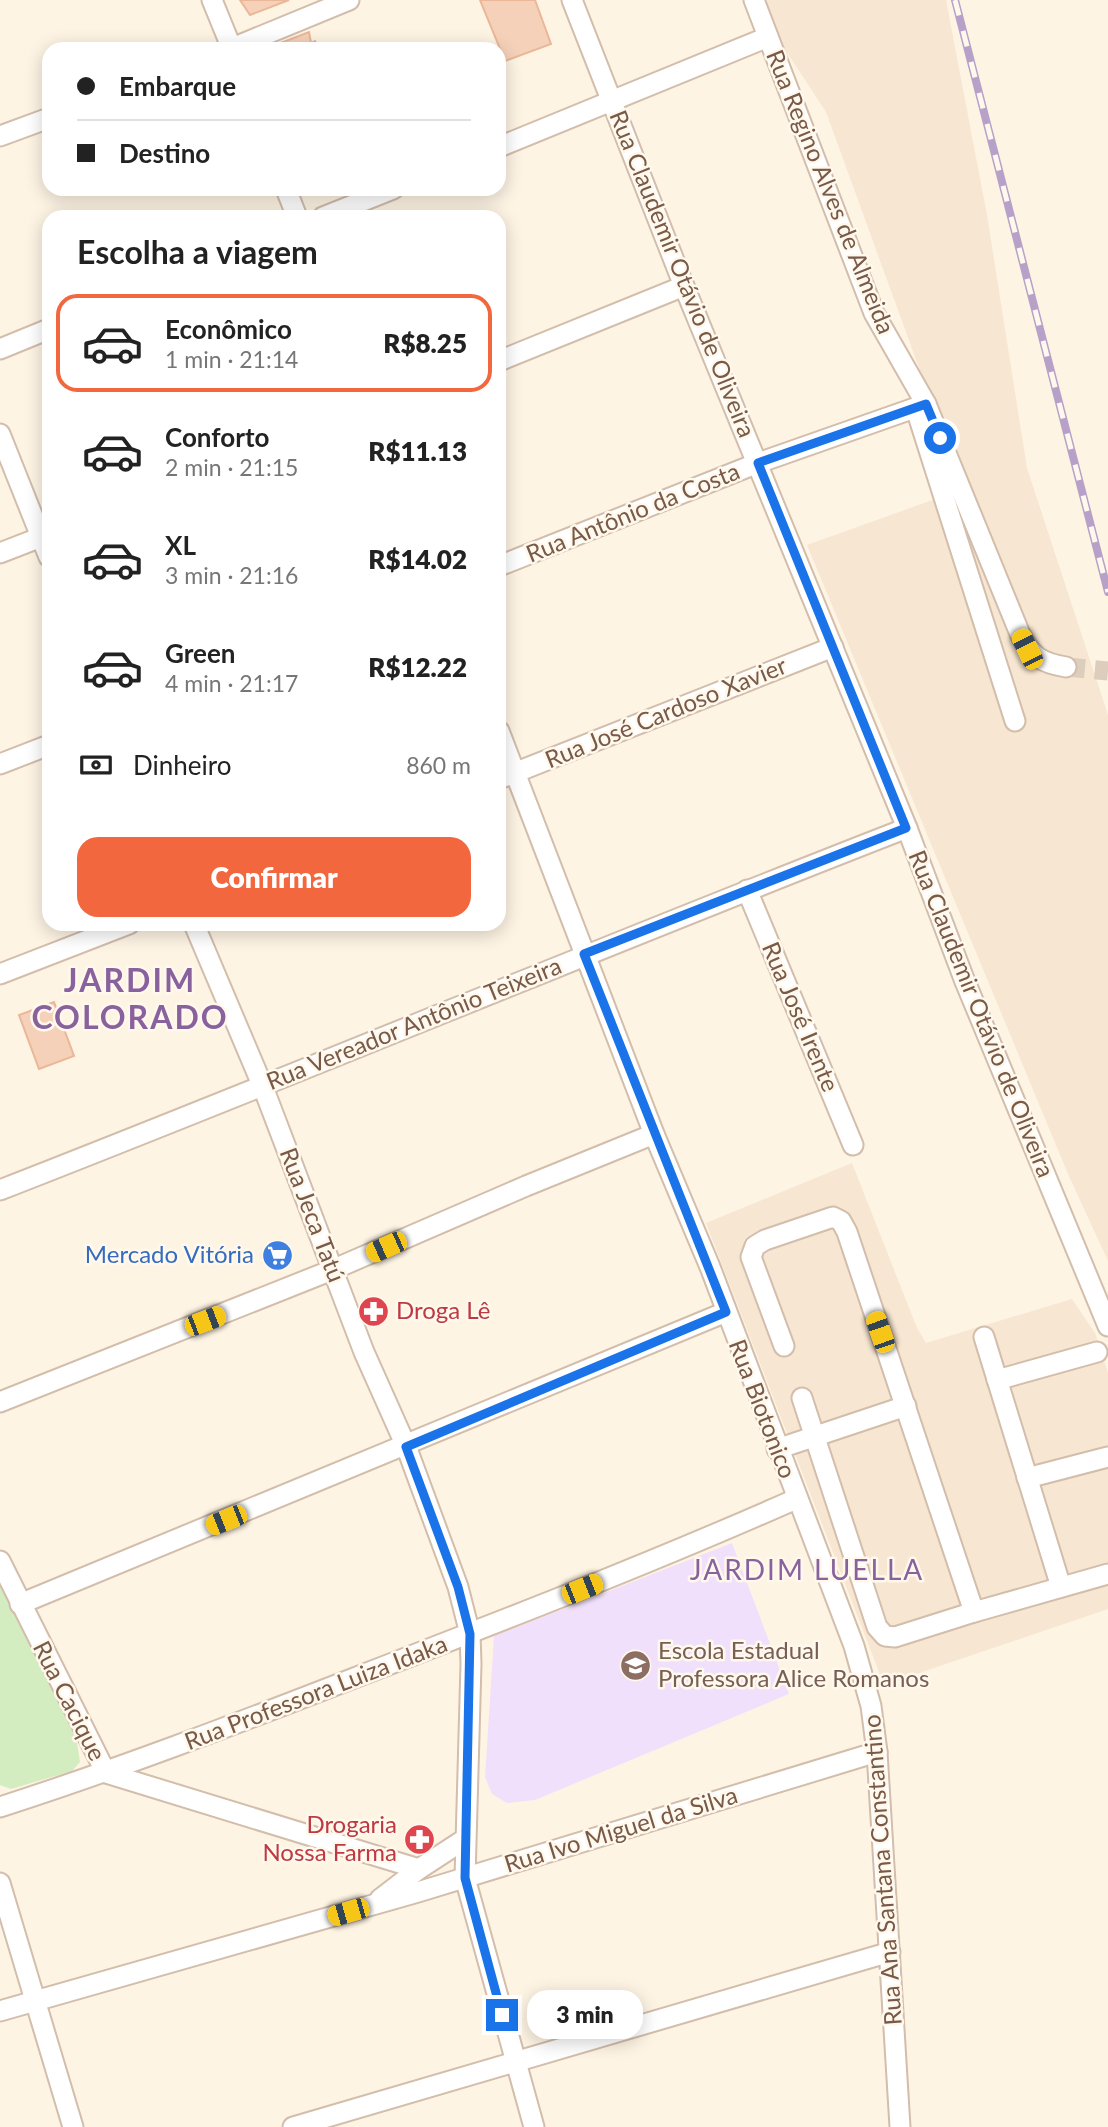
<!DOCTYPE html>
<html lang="pt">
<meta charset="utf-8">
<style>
:root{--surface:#fff;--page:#f6f6f6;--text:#222;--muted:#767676;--line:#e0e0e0;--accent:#f3673e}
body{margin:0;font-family:Lato,sans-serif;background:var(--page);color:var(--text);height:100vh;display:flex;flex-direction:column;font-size:26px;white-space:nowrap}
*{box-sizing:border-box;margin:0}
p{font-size:23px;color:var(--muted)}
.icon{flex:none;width:38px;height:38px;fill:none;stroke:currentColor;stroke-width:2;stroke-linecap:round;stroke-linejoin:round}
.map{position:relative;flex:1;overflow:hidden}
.drawer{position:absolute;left:42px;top:210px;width:464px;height:721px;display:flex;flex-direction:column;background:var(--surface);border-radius:21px;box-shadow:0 4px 18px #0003}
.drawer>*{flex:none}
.hud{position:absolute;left:42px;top:42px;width:464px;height:154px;border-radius:21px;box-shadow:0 4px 18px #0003;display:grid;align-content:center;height:154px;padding:0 35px;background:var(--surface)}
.end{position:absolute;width:32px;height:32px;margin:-16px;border:9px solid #1a73e8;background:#fff;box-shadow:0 0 0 4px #fff}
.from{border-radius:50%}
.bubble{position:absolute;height:49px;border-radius:21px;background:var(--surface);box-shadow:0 4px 18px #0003;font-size:23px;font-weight:800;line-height:49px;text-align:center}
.car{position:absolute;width:21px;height:42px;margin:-21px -10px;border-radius:9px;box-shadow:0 0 5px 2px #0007;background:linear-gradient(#f5c518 24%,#345 0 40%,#f5c518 0 76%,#345 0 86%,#f5c518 0)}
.hud b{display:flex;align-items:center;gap:24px;height:66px;font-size:26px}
.hud b+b{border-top:2px solid var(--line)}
.hud i{width:18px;height:18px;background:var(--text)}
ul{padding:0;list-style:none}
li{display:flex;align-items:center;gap:21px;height:98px;margin:0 14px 10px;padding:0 21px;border:4px solid transparent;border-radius:21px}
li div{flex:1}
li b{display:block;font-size:26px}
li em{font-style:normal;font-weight:800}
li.active{border-color:var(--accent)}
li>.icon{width:63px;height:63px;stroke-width:1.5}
h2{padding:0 35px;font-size:32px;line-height:84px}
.pay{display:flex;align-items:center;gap:18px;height:77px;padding:0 35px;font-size:26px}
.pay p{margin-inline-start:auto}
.button{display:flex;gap:14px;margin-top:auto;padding:14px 35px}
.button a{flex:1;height:80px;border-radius:21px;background:var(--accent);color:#fff;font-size:28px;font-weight:800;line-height:80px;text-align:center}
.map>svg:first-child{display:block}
</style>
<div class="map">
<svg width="1108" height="2127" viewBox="0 0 1108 2127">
<rect width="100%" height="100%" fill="#fef4e4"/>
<g fill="#f7e6d1">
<path d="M767,0H946L987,215L1027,468L1108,715V1261L1068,1174L807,545L963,489L826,112L767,22Z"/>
<path d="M852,1163L917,1328L926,1343L1072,1299L1095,1333L1108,1373V1609L884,1685L706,1223Z"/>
</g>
<path fill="#f1e0fb" d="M732,1543L789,1694L535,1800L507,1803L492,1794L485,1777L494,1636Z"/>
<path fill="#d3edc1" d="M0,1582L75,1730L80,1762L72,1771L11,1789L0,1785Z"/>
<g fill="#f6d1b9" stroke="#eab798" stroke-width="2">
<path d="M240,0H289L250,15Z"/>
<path d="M480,0H535L551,44L505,61Z"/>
<path d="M309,32L311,43L315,41L319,49H265Z"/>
<path d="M54,1002L74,1056L39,1069L19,1015Z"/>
</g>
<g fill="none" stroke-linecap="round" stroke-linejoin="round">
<path stroke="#ddcdbd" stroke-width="19" stroke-dasharray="19 10" stroke-linecap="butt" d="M1066,667L1108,671"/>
<defs>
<g id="minor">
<path d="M212,0L232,49"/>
<path d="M572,0L684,286L907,828L964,979L1108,1326"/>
<path d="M754,0L874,313L926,404L1020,634C1031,656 1041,663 1066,667"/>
<path d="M230,49L349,0"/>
<path d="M0,136L49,118"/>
<path d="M499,147L768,37"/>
<path d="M286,189L297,217"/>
<path d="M323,217L393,189"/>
<path d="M0,349L49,329"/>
<path d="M499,361L684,286"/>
<path d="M916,409L1015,721"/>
<path d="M0,434L49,557"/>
<path d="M0,553L49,534"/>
<path d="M499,566L758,463L926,404"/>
<path d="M499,731L654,1134L710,1267L854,1646L871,1706L877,1752L900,2127"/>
<path d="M0,764L49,745"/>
<path d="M499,779L833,647"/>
<path d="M747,890L853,1145"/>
<path d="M194,924L263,1087L364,1352L406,1446L458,1587L470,1634L471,1664L465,1878L534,2127"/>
<path d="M0,974L129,924"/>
<path d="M0,1190C303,1072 603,946 907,828"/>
<path d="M984,1337L1061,1587"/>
<path d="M784,1346L751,1257L755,1246L765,1240L833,1217L841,1221L847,1232L974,1612L895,1637L885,1636L877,1627L802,1398"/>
<path d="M997,1380L1097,1352"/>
<path d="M0,1402L332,1270L526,1186L654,1134"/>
<path d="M777,1449L906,1406"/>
<path d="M1027,1478L1108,1457"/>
<path d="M0,1561L106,1773L419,1869"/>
<path d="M20,1604L726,1312"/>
<path d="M974,1612L1108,1574"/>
<path d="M0,1807C118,1769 233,1725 349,1680C499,1622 649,1564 796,1499"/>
<path d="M0,1883L73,2127"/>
<path d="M380,1899L419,1869L465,1839"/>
<path d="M0,2011L418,1892L877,1752"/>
<path d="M293,2127L890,1952"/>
</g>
</defs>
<use href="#minor" stroke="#d3bdab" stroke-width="23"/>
<use href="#minor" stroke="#fff" stroke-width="19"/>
<defs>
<path id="rail" d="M955,0L1108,592"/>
</defs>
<use href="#rail" stroke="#b7a1c9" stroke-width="8"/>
<use href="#rail" stroke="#fff8ec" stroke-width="5" stroke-dasharray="16" stroke-linecap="butt"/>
</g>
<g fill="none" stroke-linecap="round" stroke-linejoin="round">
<path stroke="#1a73e8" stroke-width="9" d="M502,2015L465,1878L470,1634L458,1587L406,1447L726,1312L584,954L906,828L758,463L926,404L940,438"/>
</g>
<defs>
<symbol id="supermarket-disc" viewBox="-11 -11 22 22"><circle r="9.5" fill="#3f7fe0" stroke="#fff8ec"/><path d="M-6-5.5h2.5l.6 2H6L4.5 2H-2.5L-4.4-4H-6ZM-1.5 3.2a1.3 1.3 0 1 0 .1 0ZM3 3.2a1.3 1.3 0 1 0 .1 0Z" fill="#fff"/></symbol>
<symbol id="pharmacy-disc" viewBox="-11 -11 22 22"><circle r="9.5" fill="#e0444e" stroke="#fff8ec"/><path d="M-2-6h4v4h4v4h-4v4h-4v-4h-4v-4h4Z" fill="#fff"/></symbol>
<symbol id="school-disc" viewBox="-11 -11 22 22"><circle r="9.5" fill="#8d6e63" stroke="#fff8ec"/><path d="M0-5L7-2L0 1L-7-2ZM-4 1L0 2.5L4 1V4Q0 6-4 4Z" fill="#fff"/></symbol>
</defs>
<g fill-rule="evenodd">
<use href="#supermarket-disc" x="260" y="1238" width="35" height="35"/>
<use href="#pharmacy-disc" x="356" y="1294" width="35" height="35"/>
<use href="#school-disc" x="618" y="1648" width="35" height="35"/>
<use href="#pharmacy-disc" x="402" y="1822" width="35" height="35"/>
</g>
<g text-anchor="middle" stroke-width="5" stroke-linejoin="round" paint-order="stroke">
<g font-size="24" fill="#795947" stroke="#fff8ec">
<text transform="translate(830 192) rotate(68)" y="8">Rua Regino Alves de Almeida</text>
<text transform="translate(682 274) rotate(68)" y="8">Rua Claudemir Otávio de Oliveira</text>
<text transform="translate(633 513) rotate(-22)" y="8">Rua Antônio da Costa</text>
<text transform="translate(666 713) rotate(-22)" y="8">Rua José Cardoso Xavier</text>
<text transform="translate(981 1014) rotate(68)" y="8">Rua Claudemir Otávio de Oliveira</text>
<text transform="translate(800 1017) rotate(67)" y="8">Rua José Irente</text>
<text transform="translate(414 1024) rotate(-22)" y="8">Rua Vereador Antônio Teixeira</text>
<text transform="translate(312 1215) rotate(69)" y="8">Rua Jeca Tatú</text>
<text transform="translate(762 1409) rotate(69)" y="8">Rua Biotonico</text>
<text transform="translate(316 1693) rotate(-21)" y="8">Rua Professora Luiza Idaka</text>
<text transform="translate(69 1701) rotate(63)" y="8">Rua Cacique</text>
<text transform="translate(621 1830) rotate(-17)" y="8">Rua Ivo Miguel da Silva</text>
<text transform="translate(883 1870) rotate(-94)" y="8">Rua Ana Santana Constantino</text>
</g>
<g font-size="24" fill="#366cbe" stroke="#fff8ec" text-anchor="end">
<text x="254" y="1263">Mercado Vitória</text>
</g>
<g font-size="24" fill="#be3a42" stroke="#fff8ec" text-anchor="start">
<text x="396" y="1319">Droga Lê</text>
<text x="397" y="1833" text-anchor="end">Drogaria<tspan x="397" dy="28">Nossa Farma</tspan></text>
</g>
<g font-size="24" fill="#785e54" stroke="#fff8ec" text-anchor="start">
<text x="658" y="1659">Escola Estadual<tspan x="658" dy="28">Professora Alice Romanos</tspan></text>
</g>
<g font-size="28" letter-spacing="2" fill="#89629d" stroke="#fff8ec">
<text x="807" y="1580">JARDIM LUELLA</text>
</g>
<g font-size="32" font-weight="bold" letter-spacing="2" fill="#89629d" stroke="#fff8ec">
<text x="130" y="992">JARDIM<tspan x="130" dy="37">COLORADO</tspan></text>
</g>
</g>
</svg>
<i class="end from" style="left:940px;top:438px"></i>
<i class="end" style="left:502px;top:2015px"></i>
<div class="bubble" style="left:527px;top:1990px;width:116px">3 min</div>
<i class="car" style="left:1027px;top:649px;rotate:334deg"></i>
<i class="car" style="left:386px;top:1247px;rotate:246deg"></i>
<i class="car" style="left:205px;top:1321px;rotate:69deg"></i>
<i class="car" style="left:880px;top:1332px;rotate:341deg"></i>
<i class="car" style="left:226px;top:1520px;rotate:248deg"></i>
<i class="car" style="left:582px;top:1589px;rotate:68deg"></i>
<i class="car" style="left:348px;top:1912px;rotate:254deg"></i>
<div class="hud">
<b><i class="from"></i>Embarque</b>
<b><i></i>Destino</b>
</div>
<section class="drawer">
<h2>Escolha a viagem</h2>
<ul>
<li class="active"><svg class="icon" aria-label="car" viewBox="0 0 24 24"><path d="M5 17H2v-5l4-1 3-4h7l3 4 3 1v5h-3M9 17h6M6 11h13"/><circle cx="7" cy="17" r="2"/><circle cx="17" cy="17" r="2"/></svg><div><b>Econômico</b><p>1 min · 21:14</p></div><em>R$8.25</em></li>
<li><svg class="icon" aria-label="car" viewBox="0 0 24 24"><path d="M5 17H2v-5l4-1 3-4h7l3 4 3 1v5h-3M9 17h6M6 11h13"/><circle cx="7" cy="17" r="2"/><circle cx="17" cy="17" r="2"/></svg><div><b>Conforto</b><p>2 min · 21:15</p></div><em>R$11.13</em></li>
<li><svg class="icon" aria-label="car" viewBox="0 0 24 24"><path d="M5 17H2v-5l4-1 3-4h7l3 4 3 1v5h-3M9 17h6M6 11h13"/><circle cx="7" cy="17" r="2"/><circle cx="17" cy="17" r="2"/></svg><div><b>XL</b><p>3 min · 21:16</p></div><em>R$14.02</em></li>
<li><svg class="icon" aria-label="car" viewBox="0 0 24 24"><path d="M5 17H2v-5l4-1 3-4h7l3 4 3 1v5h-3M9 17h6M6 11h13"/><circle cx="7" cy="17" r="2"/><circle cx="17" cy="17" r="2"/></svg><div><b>Green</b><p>4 min · 21:17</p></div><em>R$12.22</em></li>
</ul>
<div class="pay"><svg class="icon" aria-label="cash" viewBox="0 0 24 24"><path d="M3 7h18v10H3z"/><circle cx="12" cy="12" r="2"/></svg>Dinheiro<p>860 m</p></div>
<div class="button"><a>Confirmar</a></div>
</section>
</div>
